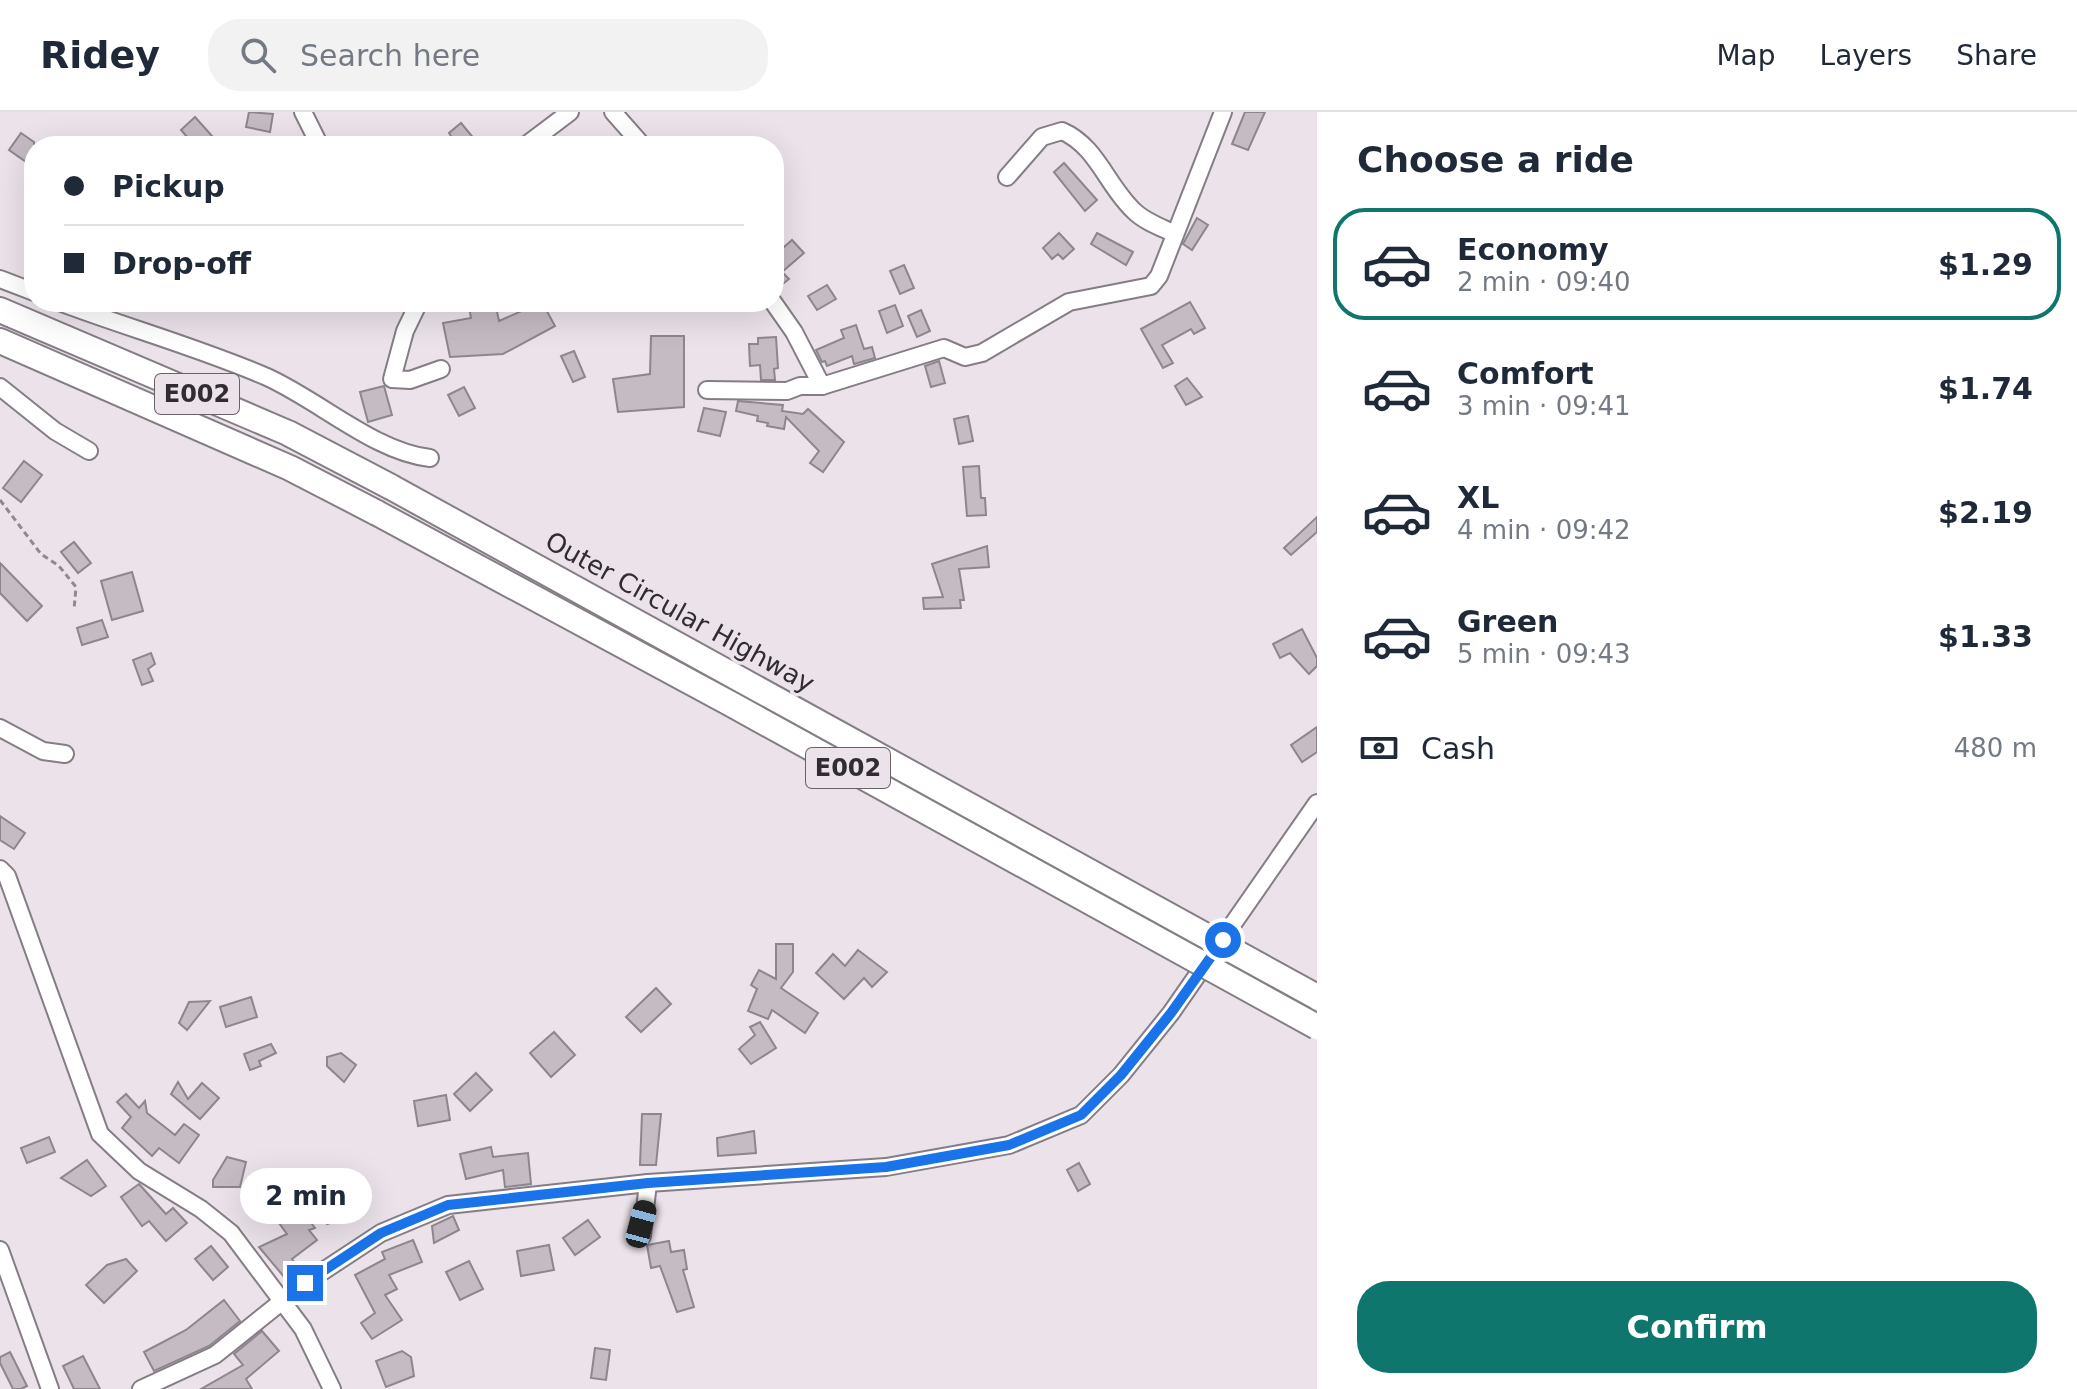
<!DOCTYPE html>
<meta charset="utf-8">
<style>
:root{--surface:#fff;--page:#f2f2f3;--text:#1f2937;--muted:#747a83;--line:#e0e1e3;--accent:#0f766e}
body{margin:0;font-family:"DejaVu Sans",sans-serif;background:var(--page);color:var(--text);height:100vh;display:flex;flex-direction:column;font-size:30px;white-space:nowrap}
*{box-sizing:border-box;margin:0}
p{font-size:26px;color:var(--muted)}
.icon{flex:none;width:44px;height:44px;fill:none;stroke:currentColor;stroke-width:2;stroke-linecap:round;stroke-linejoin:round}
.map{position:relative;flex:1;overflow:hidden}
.sheet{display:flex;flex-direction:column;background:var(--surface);width:760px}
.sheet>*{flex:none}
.guide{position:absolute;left:24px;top:24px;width:760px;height:176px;border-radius:32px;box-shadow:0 8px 32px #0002;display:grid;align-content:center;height:176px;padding:0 40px;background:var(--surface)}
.end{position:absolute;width:36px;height:36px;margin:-18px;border:10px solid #1a73e8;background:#fff;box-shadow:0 0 0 4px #fff}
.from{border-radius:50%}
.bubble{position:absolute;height:56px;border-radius:28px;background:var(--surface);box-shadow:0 8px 32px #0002;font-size:26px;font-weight:700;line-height:56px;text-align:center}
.car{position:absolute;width:24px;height:48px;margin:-24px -12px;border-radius:10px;box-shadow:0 0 6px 2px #0007;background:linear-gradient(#222 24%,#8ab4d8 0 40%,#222 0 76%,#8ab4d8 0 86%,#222 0)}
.guide b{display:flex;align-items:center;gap:28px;height:76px;font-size:30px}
.guide b+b{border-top:2px solid var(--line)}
.guide i{width:20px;height:20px;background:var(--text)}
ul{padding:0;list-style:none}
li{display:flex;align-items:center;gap:24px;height:112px;margin:0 16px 12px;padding:0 24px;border:4px solid transparent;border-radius:32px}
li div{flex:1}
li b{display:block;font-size:30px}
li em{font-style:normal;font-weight:700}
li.active{border-color:var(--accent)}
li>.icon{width:72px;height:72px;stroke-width:1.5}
h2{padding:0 40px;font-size:36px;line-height:96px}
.pay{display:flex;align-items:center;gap:20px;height:88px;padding:0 40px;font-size:30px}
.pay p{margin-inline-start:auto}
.action{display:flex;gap:16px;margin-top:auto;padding:16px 40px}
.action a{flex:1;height:92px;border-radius:32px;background:var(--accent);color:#fff;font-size:32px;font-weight:700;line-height:92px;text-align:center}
header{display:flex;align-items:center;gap:48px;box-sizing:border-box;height:112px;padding:0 40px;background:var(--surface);border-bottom:2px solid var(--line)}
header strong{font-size:38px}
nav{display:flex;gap:44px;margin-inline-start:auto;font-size:28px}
.search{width:560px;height:72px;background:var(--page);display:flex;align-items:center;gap:20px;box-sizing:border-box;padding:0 28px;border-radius:32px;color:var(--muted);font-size:30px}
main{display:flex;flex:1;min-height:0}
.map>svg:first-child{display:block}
</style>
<header>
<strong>Ridey</strong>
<div class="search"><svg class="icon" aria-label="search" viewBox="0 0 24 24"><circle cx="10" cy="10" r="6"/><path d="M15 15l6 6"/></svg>Search here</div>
<nav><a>Map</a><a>Layers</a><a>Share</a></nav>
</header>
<main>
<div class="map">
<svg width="1317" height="1277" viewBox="0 0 1317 1277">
<rect width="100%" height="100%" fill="#ebe2ea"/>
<g fill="#c4bbc3" stroke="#8e868e" stroke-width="2">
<path d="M249,0L273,2L270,20L246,15Z"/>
<path d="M1245,0H1265L1248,38L1232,32Z"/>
<path d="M195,5L212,24L201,34H195L181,18Z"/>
<path d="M461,11L480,34H445L453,27L449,21Z"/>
<path d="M21,21L34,30V45L29,52L9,38Z"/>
<path d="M1064,51L1097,88L1085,99L1054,60Z"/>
<path d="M1197,106L1208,113L1192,138L1183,132Z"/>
<path d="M1059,121L1074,137L1063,147L1058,142L1052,147L1043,136Z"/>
<path d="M1097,121L1133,140L1126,153L1091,132Z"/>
<path d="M792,128L804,141L782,160L789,167L774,179V144Z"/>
<path d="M904,153L914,176L900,182L890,159Z"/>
<path d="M827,173L836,187L817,198L808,184Z"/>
<path d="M484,190H495L499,209L542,190L555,214L503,242L450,245L443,211L471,206L469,194Z"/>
<path d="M1190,190L1205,216L1194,222L1191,217L1162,233L1173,251L1163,256L1141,217Z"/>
<path d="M895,193L903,214L887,221L879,199Z"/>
<path d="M921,198L930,219L917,225L908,204Z"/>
<path d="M856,213L864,237L872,235L875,246L854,252L852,244L827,254L825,249L822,250L816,238L844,226L841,218Z"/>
<path d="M651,224H684V295L618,300L613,267L650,262Z"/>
<path d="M776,225L778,256L774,257L775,268H761L760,253L750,254L749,232H758V226Z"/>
<path d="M574,239L585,265L573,270L561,244Z"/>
<path d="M939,249L945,271L931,275L925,254Z"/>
<path d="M1187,266L1202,285L1186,293L1175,274Z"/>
<path d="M384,274L392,303L368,310L360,280Z"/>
<path d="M464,275L475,296L459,304L448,283Z"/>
<path d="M738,289L783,293L782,299L803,302L808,297L844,330L823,360L810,351L819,339L786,305L784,317L767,314L768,311L757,309L758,304L736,299Z"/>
<path d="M704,296L726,300L720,324L698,319Z"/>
<path d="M968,304L973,329L959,332L954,307Z"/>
<path d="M24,349L42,363L21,390L3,376Z"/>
<path d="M979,354L981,386H985L986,403L967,404L963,355Z"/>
<path d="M1317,405V420L1291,443L1284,436Z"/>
<path d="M74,430L91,451L78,461L61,440Z"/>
<path d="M987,434L989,455L959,457L964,488H960L961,496L924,497L923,486L943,485L932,452Z"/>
<path d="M0,451L42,494L27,509L0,481Z"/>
<path d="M132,460L143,499L112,508L101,469Z"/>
<path d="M102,508L108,525L82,533L77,516Z"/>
<path d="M1302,517L1317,546V554L1309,562L1290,541L1280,546L1273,532Z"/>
<path d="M151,541L155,552L148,557L153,569L142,573L133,548Z"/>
<path d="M1317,615V640L1302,650L1291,633Z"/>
<path d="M0,704L25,721L14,737L0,728Z"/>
<path d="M776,832H793V860L781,876L818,901L805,921L772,898L768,907L748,899L757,877L751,873L759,858L776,867Z"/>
<path d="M858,838L887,860L872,875L864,866L844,887L816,861L833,842L845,854Z"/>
<path d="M656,876L671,892L641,920L626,905Z"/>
<path d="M251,885L257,905L226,915L220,895Z"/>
<path d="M210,889L187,918L179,911L189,890Z"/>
<path d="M760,910L776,936L751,952L739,937L755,923L750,915Z"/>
<path d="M554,920L575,943L551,965L530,941Z"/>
<path d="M271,932L276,941L259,949L261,954L250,958L244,942Z"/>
<path d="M341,941L356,953L344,970L327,954V945Z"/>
<path d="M476,961L492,978L470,999L454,982Z"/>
<path d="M178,970L188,987L202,971L219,986L200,1007L171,982Z"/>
<path d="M126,982L139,996L145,989L147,1001L175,1023L184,1012L199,1023L179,1051L159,1036L152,1044L122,1016L131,1005L117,990Z"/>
<path d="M446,983L450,1008L418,1014L414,989Z"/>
<path d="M642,1002H661L656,1053H640Z"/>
<path d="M754,1019L756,1041L718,1044L717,1026Z"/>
<path d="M49,1025L55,1040L27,1051L21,1036Z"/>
<path d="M491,1035L493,1045L528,1041L531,1072L505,1075L503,1058L466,1067L460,1042Z"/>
<path d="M227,1045L246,1050L240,1075H213V1068Z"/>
<path d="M87,1048L106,1074L91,1084L61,1066Z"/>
<path d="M1079,1051L1090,1072L1078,1079L1067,1058Z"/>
<path d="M139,1072L166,1102L173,1096L187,1111L166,1129L149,1109L142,1114L121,1085Z"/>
<path d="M317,1081L347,1082L359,1102L327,1112Z"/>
<path d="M297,1092L315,1116L309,1118L317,1128L292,1147L298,1155L285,1166L259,1135L287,1122L276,1107Z"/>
<path d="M453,1104L459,1118L434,1131L432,1114Z"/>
<path d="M588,1108L600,1125L575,1143L563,1126Z"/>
<path d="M413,1128L422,1150L389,1163L397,1177L385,1183L402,1208L372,1227L361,1211L375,1201L355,1163L385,1147L382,1140Z"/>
<path d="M669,1129L671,1140L684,1138L687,1157L683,1158L694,1195L677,1200L660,1154L651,1156L647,1133Z"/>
<path d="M549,1133L554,1158L521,1164L517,1139Z"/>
<path d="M211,1134L228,1155L213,1168L195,1147Z"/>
<path d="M126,1147L137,1159L104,1191L86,1173L107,1153Z"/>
<path d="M469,1149L483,1177L460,1188L446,1160Z"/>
<path d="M224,1188L240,1209L209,1234L154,1259L144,1240L186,1218Z"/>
<path d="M262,1219L279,1239L246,1267L252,1277H201L243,1253L234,1242Z"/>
<path d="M595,1236L610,1238L606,1268L591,1266Z"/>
<path d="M402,1239L411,1245L414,1264L386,1275L376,1249Z"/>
<path d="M10,1240L27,1274L21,1277H13L0,1251V1245Z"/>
<path d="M83,1244L100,1277H74L63,1254Z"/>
</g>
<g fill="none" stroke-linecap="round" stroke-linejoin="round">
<defs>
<g id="minor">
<path d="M303,0L320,34"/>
<path d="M613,0L643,34"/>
<path d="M525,34L570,0"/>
<path d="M1007,65L1042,25L1062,19C1097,34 1107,74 1134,99C1144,109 1160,115 1173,121"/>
<path d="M0,167L34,180"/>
<path d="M59,190C128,216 200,236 267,265C320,289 375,340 430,346"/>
<path d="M419,190L405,219L392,267L410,268L441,257"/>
<path d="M773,190L794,220L822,274L944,236L965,245L982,241L1069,190L1151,174L1159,164L1223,0"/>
<path d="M0,275L55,319L89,339"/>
<path d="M707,278L787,279L800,274H822"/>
<path d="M0,616L43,639L65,642"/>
<path d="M0,757L7,764L100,1022L139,1059L201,1097L231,1121L303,1217L332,1277"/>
<path d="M642,1124L648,1071"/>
<path d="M0,1138L50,1277"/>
<path d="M141,1277L215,1243L305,1171L381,1121L448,1093L648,1071L886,1055L1009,1033L1081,1003L1121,963L1171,901L1317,691"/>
</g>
<g id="highway">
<path d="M0,198L288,321L391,375"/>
<path d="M0,229L290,356L377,401"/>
</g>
</defs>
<use href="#minor" stroke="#857d85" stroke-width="20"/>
<use href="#highway" stroke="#857d85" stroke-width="28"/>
<path stroke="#8f898f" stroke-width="3" stroke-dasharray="6 4" stroke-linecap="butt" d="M0,388L41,442L59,454L76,475L74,498"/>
<use href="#minor" stroke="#fff" stroke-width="16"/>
<use href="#highway" stroke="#fff" stroke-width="24"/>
<defs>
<g id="highway-bridge">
<path d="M391,375L1317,885"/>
<path d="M377,401L731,592L1317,915"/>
</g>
</defs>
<use href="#highway-bridge" stroke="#857d85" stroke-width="28" stroke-linecap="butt"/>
<use href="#highway-bridge" stroke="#fff" stroke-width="24"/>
</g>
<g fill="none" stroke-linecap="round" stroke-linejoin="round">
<path stroke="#1a73e8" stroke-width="10" d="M305,1171L381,1121L448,1093L648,1071L886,1055L1009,1033L1081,1003L1121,963L1171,901L1223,828"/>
</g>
<g text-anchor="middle" stroke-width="7" stroke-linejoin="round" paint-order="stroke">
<g fill="#ebe2ea" stroke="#686368" stroke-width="2">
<rect x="155" y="262" width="84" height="40" rx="6"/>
<rect x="806" y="636" width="84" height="40" rx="6"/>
</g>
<g font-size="24" font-weight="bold" fill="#302c30">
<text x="197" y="290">E002</text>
<text x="848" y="664">E002</text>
</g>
<g font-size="26" fill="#302c30" stroke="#ebe2ea">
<text transform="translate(680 500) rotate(29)" y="9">Outer Circular Highway</text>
</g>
</g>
</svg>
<i class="end from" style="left:1223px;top:828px"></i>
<i class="end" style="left:305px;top:1171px"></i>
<div class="bubble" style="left:240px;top:1056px;width:132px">2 min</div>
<i class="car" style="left:641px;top:1112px;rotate:15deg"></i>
<div class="guide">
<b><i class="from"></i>Pickup</b>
<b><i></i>Drop-off</b>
</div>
</div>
<section class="sheet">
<h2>Choose a ride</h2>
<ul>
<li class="active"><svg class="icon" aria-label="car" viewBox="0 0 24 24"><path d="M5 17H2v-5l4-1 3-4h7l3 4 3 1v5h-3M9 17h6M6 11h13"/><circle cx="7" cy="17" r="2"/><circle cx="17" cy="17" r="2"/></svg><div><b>Economy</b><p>2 min · 09:40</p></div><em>$1.29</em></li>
<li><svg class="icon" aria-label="car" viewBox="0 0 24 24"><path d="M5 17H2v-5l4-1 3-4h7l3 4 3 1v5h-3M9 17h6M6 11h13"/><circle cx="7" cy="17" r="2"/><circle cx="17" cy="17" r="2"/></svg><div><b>Comfort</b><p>3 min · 09:41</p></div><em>$1.74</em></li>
<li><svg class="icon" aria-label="car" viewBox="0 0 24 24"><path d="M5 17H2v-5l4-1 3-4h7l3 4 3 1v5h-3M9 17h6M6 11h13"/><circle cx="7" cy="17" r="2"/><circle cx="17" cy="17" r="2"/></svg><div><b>XL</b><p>4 min · 09:42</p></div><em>$2.19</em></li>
<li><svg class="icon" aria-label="car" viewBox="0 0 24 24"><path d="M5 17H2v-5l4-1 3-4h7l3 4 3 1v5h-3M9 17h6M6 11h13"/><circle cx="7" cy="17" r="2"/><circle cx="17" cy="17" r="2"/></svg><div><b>Green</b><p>5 min · 09:43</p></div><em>$1.33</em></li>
</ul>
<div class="pay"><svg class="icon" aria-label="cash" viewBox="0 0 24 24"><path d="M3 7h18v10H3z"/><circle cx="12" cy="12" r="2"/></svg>Cash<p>480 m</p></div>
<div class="action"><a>Confirm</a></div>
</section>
</main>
